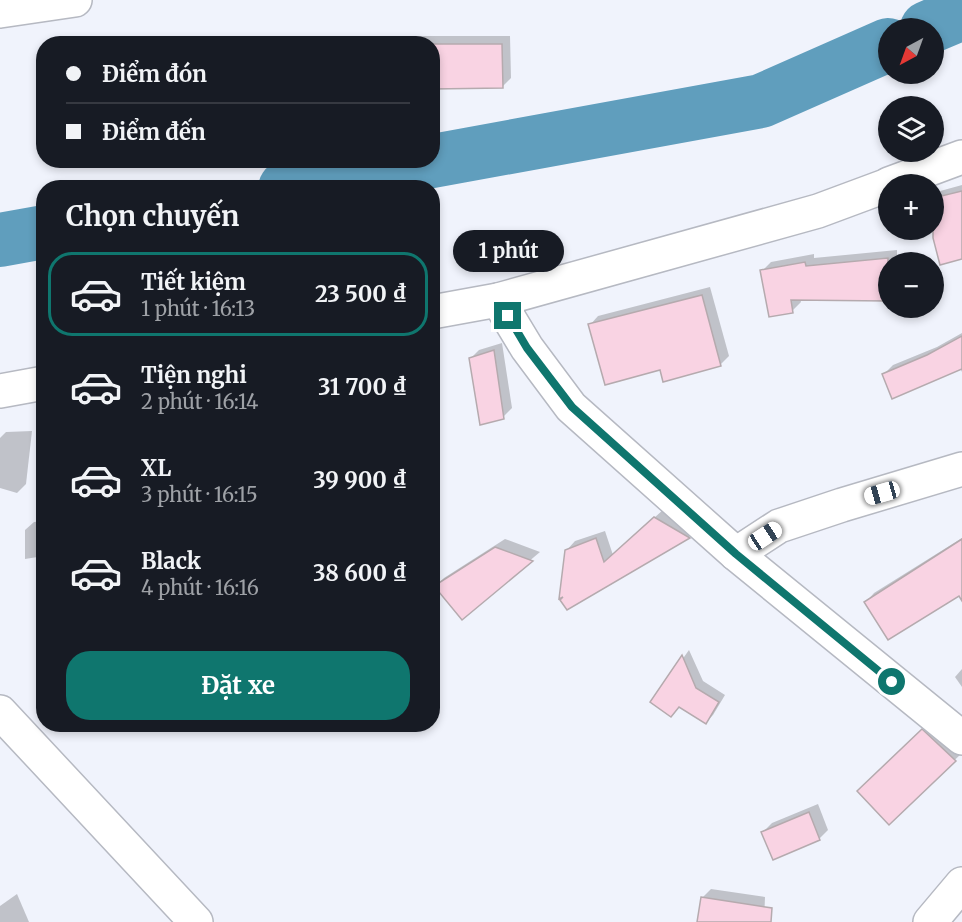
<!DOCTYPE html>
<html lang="vi">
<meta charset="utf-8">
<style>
:root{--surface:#171b24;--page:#242831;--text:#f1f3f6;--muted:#9ea1a6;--line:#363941;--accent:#0f766e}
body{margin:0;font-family:Merriweather,serif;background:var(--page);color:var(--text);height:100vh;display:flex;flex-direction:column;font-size:22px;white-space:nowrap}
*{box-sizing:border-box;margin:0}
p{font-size:20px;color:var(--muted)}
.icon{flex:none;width:33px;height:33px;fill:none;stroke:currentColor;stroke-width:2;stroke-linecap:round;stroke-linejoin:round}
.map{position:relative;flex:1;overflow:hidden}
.panel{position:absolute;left:36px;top:180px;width:404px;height:552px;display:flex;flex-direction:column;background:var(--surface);border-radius:24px;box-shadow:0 3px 9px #0003}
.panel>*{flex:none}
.top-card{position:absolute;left:36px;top:36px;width:404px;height:132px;border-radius:24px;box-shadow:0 3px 9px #0003;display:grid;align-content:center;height:132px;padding:0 30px;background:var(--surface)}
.needle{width:39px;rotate:221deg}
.tools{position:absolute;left:878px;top:18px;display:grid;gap:12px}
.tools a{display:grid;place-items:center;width:66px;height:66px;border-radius:50%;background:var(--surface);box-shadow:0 3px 9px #0003;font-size:30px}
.end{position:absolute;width:27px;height:27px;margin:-14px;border:8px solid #0f766e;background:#fff;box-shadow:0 0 0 3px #fff}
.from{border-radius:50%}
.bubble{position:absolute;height:42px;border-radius:21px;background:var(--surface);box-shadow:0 3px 9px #0003;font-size:20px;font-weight:700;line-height:42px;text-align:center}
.car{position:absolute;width:18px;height:36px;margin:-18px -9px;border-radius:8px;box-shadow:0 0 4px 2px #0007;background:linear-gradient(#fff 24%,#345 0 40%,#fff 0 76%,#345 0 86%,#fff 0)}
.top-card b{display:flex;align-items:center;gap:21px;height:57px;font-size:22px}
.top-card b+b{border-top:2px solid var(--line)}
.top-card i{width:15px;height:15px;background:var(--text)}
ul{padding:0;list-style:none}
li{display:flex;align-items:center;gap:18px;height:84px;margin:0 12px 9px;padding:0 18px;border:3px solid transparent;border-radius:24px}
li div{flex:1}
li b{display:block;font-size:22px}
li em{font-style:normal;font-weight:700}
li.on{border-color:var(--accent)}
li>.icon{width:54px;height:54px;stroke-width:1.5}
h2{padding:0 30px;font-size:27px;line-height:72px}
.primary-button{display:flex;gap:12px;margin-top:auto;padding:12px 30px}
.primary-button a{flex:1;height:69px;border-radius:24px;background:var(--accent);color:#fff;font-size:24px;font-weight:700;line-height:69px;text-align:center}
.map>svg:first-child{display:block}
</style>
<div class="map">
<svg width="962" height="922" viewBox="0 0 962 922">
<rect width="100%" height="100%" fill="#f0f3fc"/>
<g fill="#0003">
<path d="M371,36H510L511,78L502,87H432V44H364Z"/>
<path d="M962,185V257L941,263L932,230L933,193Z"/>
<path d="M897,250V262H888V300L800,298L801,302L792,311L762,271L771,262L814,254V258Z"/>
<path d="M710,287L729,356L720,365L661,368L590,325L598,316Z"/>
<path d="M962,333V372L960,368L884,374L893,365L937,347Z"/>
<path d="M502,343L512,408L503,417L470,359L479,350Z"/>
<path d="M32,431L26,484L17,493L0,488V438L6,432Z"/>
<path d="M664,509L697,528L689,537L567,608L566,551L575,541L605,531L613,555Z"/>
<path d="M44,521V556L25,559V530L34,522Z"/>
<path d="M962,538V592L866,602L874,593Z"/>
<path d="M505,539L540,552L462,618L436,586L444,578Z"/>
<path d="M689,650L703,681L725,695L713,715L706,722L679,706L652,702Z"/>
<path d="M962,669V687L955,677Z"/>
<path d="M932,722L962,753L889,823L859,791Z"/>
<path d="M818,804L828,830L819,839L763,832L772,823Z"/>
<path d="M711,889L765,897L764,922H699L702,898Z"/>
<path d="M17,894L29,922H0V906Z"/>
</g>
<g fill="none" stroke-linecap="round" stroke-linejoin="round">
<g stroke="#609ebd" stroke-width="54">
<path d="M927,28L962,13"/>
<path d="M285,188L761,101L888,45"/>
<path d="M0,240L44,232"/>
</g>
</g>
<g fill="#f9d3e3" stroke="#b5aaae" stroke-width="1.5">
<path d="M432,44H502L503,88L432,89Z"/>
<path d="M962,191V259L940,265L933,238V198Z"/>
<path d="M888,258V301L791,300L793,313L769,317L760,270L805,262L806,266Z"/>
<path d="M702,295L721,366L663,382L660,370L605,385L588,324Z"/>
<path d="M962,336V369L892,399L882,374L927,355Z"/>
<path d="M494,350L504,419L480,425L469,358Z"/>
<path d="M654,517L690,538L567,610L560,600L563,597L559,599L565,550L596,538L604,562Z"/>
<path d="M962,539V601L959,596L888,640L864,602Z"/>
<path d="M495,547L533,561L462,620L434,586Z"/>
<path d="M682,655L696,688L719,702L706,724L679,707L671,717L650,702Z"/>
<path d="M922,729L956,761L889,825L857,791Z"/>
<path d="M809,812L820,840L773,860L761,832Z"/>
<path d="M701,897L772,908L771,922H697Z"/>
</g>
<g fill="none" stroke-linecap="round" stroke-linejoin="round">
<defs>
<g id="street">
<path d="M0,11L75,0"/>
<path d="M498,300L527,348L571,407L736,554L962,738"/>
<path d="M736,554L779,526L842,505L962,469"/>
<path d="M0,712L196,922"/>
<path d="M930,922L962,884"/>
</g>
<g id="secondary">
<path d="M889,184L962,157"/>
<path d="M432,312L498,300L818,211L888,185"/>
<path d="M0,391L44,383"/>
</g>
</defs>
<use href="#street" stroke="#b6b9c2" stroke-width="36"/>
<use href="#secondary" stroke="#b6b9c2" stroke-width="36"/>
<use href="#street" stroke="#fff" stroke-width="33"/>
<use href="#secondary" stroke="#fff" stroke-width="33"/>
</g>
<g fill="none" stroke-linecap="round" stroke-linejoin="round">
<path stroke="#0f766e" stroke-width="8" d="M508,316L527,348L572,407L736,554L892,682"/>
</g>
</svg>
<div class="tools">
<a><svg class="needle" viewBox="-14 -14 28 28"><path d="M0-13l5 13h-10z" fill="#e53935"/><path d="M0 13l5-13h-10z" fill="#9ea1a6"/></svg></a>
<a><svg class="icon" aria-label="layers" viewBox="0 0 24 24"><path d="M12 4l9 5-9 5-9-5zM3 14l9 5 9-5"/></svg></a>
<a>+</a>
<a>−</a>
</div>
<i class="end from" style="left:892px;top:682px"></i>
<i class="end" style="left:508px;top:316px"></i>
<div class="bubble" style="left:453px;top:230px;width:111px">1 phút</div>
<i class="car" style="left:882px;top:493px;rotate:254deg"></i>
<i class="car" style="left:765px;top:536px;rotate:57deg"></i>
<div class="top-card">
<b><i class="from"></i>Điểm đón</b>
<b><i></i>Điểm đến</b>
</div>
<section class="panel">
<h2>Chọn chuyến</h2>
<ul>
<li class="on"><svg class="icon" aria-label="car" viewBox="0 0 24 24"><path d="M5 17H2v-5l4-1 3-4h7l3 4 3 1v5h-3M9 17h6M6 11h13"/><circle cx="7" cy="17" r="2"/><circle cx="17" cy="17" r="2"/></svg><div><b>Tiết kiệm</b><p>1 phút · 16:13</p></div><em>23 500 ₫</em></li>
<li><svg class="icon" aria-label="car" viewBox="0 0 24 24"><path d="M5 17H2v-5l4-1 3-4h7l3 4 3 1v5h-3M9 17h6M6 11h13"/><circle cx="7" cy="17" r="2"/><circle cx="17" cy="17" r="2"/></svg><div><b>Tiện nghi</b><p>2 phút · 16:14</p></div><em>31 700 ₫</em></li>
<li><svg class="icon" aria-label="car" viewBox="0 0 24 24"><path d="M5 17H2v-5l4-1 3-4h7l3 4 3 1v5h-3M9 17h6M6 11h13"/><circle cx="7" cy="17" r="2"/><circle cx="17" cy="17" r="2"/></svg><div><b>XL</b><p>3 phút · 16:15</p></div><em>39 900 ₫</em></li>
<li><svg class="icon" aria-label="car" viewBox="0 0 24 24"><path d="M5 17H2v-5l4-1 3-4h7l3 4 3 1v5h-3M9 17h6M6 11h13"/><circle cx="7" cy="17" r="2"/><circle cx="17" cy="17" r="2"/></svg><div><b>Black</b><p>4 phút · 16:16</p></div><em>38 600 ₫</em></li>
</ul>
<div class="primary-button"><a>Đặt xe</a></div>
</section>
</div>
